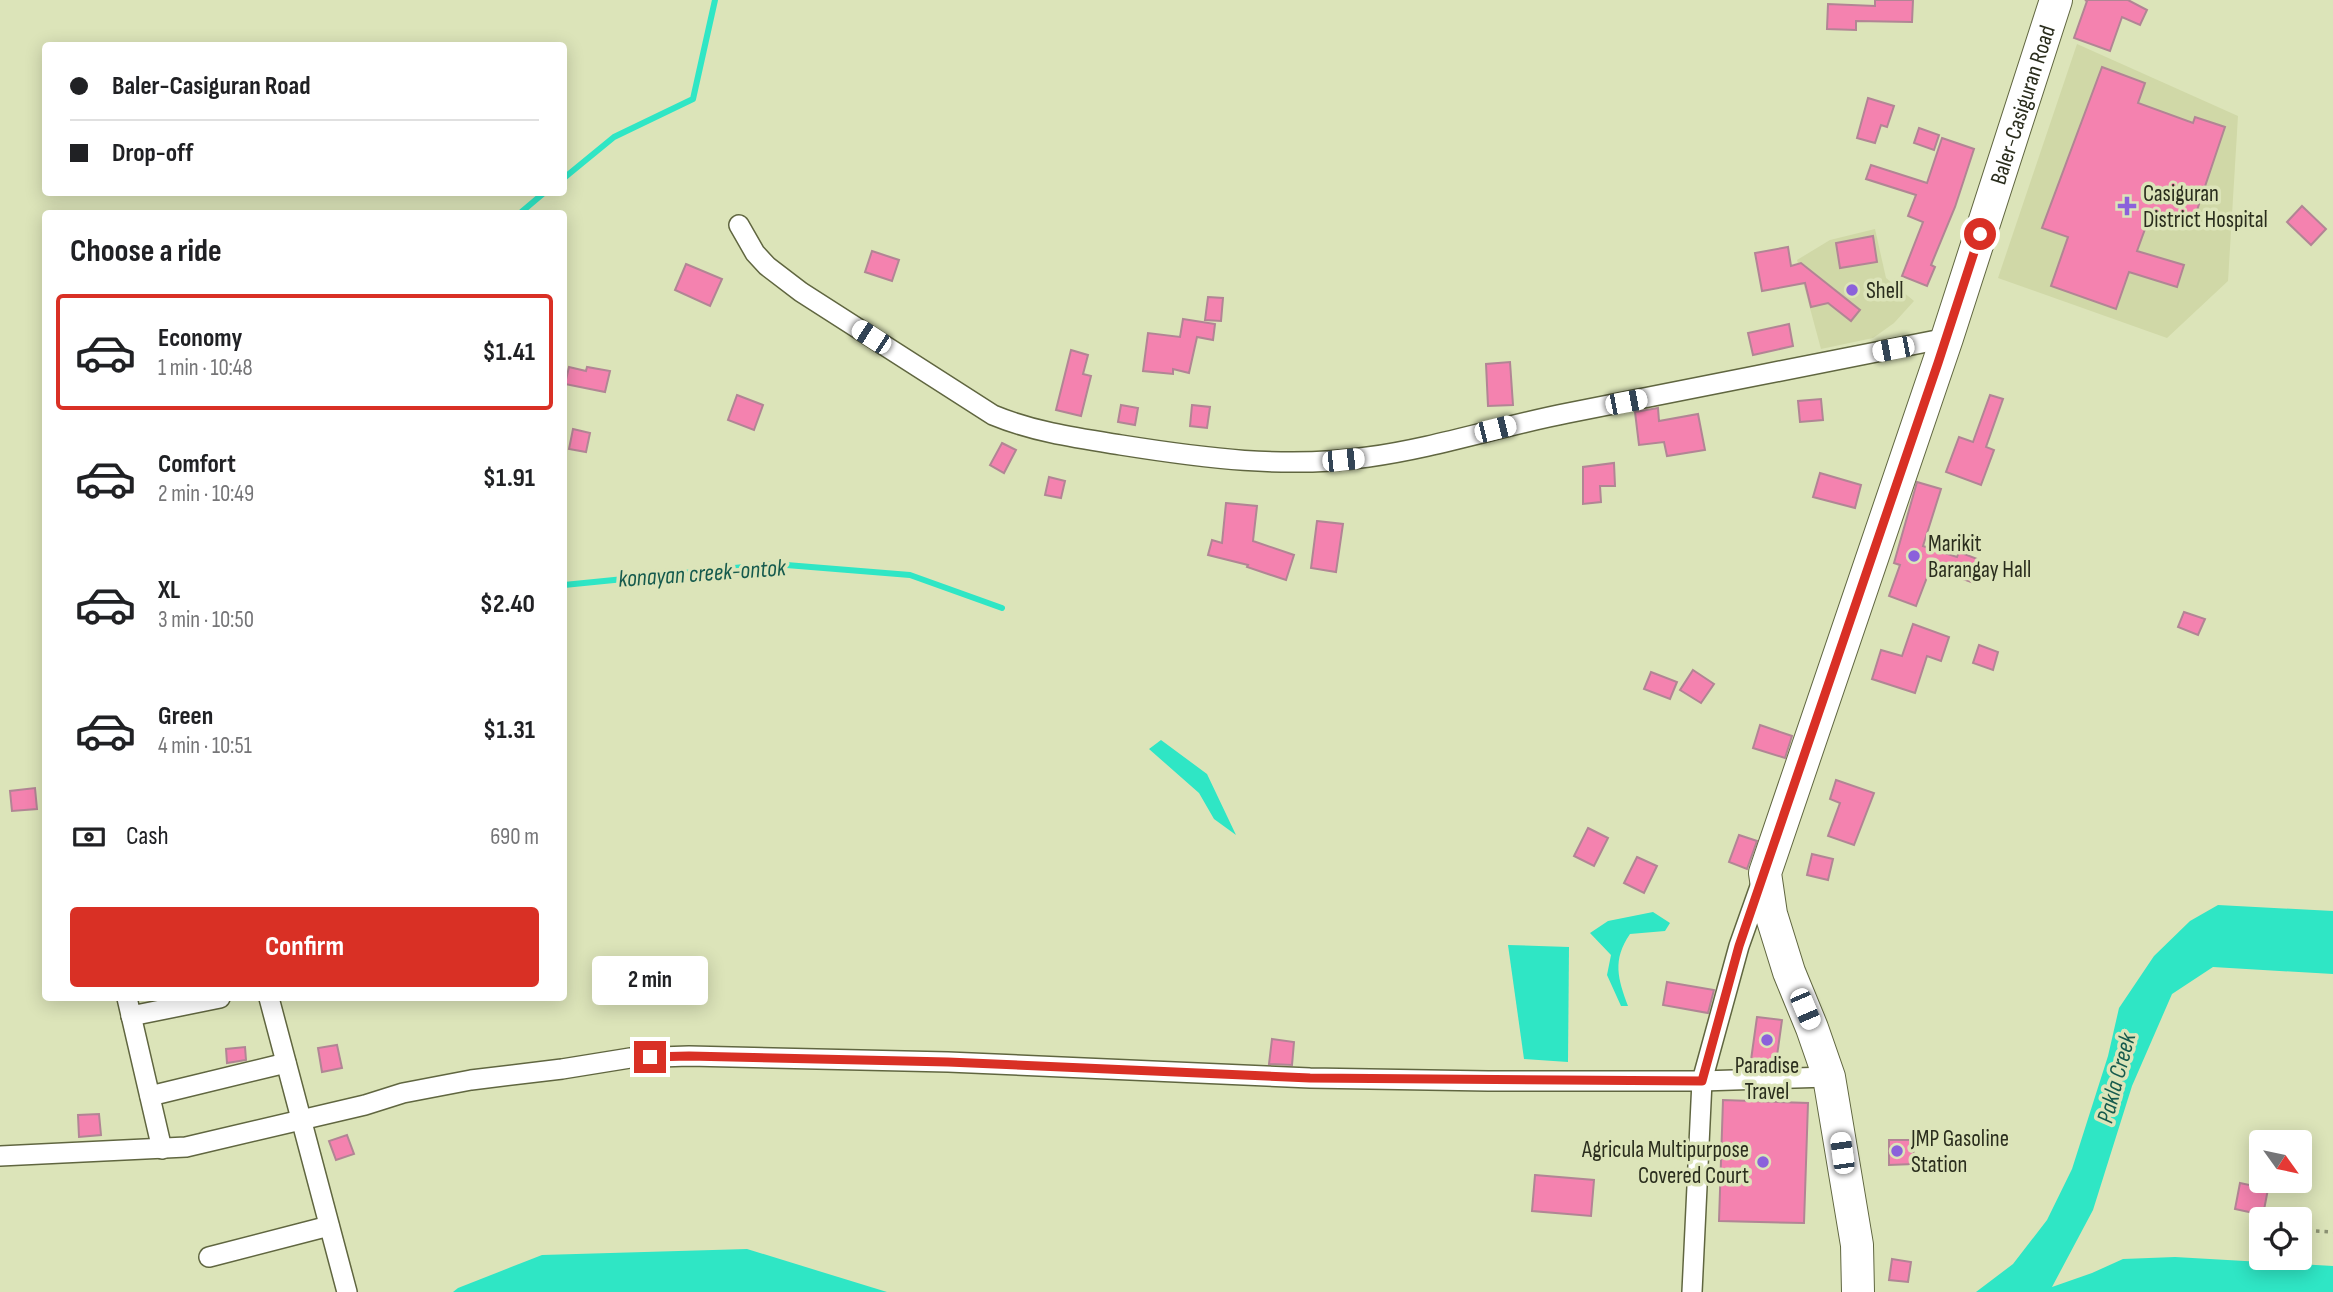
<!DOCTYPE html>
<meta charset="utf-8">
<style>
:root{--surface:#fff;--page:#f2f2f2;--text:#202124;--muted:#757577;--line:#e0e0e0;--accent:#d93025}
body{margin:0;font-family:"Sofia Sans Condensed",sans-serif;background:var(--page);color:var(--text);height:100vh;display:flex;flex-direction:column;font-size:26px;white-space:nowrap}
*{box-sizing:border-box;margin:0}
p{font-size:23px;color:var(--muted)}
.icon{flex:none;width:38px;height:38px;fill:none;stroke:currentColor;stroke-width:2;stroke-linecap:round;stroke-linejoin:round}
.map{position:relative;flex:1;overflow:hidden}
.side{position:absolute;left:42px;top:210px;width:525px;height:791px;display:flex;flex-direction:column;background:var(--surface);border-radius:7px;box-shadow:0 4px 18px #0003}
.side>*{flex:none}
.hud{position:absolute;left:42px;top:42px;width:525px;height:154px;border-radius:7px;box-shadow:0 4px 18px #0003;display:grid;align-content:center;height:154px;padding:0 28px;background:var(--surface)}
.needle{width:46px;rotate:123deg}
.tools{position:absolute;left:2249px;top:1130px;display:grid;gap:14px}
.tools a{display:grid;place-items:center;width:63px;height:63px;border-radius:7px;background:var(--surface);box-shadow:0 4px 18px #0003;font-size:35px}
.end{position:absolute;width:32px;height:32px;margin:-16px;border:9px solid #d93025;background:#fff;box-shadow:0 0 0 4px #fff}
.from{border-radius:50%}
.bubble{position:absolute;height:49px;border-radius:7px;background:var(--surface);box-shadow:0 4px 18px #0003;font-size:23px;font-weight:700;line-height:49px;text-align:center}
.car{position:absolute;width:21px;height:42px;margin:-21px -10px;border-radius:9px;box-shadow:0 0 5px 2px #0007;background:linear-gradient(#fff 24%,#345 0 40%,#fff 0 76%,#345 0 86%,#fff 0)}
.hud b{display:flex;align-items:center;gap:24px;height:66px;font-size:26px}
.hud b+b{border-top:2px solid var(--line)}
.hud i{width:18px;height:18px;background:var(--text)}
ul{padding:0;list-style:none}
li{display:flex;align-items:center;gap:21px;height:116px;margin:0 14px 10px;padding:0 14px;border:4px solid transparent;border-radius:7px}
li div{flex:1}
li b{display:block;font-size:26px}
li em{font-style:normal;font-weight:700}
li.on{border-color:var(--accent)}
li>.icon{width:63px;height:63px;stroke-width:1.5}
h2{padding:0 28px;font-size:32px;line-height:84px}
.pay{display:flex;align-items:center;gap:18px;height:77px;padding:0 28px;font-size:26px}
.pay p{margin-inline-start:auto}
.action{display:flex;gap:14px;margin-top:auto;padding:14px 28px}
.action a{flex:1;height:80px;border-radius:7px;background:var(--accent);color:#fff;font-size:28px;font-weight:700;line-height:80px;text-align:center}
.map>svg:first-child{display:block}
</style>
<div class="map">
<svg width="2333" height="1292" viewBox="0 0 2333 1292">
<rect width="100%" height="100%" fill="#dce4b9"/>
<g fill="#d0d8a7">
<path d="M2077,44L2238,116L2228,281L2167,338L1998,278Z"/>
<path d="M1875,229L1886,278L1914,301L1894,323L1873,338L1821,349L1797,260L1830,240Z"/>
</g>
<g fill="#2fe6c5">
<path d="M1161,740L1207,774L1236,835L1214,819L1199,793L1149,749Z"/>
<path d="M2218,905L2333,911V974L2213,967L2172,994L2132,1086L2093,1210L2052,1287L2092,1273L2123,1259L2175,1257L2333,1266V1292H1976L2013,1264L2047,1220L2072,1169L2108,1056L2119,1008L2154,956L2190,921Z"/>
<path d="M1653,912L1670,923L1665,931L1630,934C1612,960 1618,979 1628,1006H1621L1607,975L1611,955L1590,933L1608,921Z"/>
<path d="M1508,945L1569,947L1568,1062L1524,1059Z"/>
<path d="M747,1249L887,1292H453L458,1288L542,1255Z"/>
</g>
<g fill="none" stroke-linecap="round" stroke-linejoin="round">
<g stroke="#2fe6c5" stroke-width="6">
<path d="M564,178L614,137L693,99L715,0"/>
<path d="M519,214L545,192"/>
<path d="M564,585L774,564L910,575L1002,608"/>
</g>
</g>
<g fill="#f482af" stroke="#b18594" stroke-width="2">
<path d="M1875,0H1913L1912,22L1856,21V30L1827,29L1828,4L1875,6Z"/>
<path d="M2085,0H2128L2147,10L2140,25L2122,17L2110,51L2074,38L2087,1Z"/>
<path d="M2102,67L2145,83L2138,103L2193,123L2195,117L2225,127L2193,222L2152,210L2137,251L2184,265L2177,287L2129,272L2116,309L2051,286L2068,237L2042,228Z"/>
<path d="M1868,98L1894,106L1887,127L1881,125L1875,143L1857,138Z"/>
<path d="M1919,128L1939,135L1934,150L1914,143Z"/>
<path d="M1942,138L1974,149L1955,207L1931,265L1935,267L1927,286L1902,276L1923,222L1908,216L1916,195L1866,179L1871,165L1927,183Z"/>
<path d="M2302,206L2326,229L2311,245L2287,222Z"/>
<path d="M1873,236L1877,262L1840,268L1836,243Z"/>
<path d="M1788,247L1791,266L1801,263L1860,310L1851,321L1828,303L1811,307L1805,283L1762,291L1755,253Z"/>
<path d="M872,251L899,260L892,281L865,272Z"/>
<path d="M686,264L722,279L710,306L675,290Z"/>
<path d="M1208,297L1223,298L1221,321L1205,320Z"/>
<path d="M1183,319L1215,324L1213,340L1197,337L1189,373L1173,369V374L1143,371L1148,333L1180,337Z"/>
<path d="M1789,324L1793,346L1753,355L1748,333Z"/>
<path d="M1071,350L1088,355L1083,374L1091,376L1081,416L1056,410Z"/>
<path d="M1510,362L1513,405L1488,406L1486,364Z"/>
<path d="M569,367L586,371L587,367L610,371L605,392L565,384Z"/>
<path d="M737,395L763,405L754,430L728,420Z"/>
<path d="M1990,395L2003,399L1986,447L1994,450L1981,485L1946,472L1959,437L1973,442Z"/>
<path d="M1821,399L1823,420L1800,422L1798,401Z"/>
<path d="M1121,405L1138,408L1135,425L1118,422Z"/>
<path d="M1192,405L1210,407L1207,428L1190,426Z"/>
<path d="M1658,408L1659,421L1698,414L1705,450L1667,456L1664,442L1639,445L1635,412Z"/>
<path d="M573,429L590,433L586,452L569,449Z"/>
<path d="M1002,443L1016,450L1004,473L990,465Z"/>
<path d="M1614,463L1615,486H1600L1601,502L1583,504V467Z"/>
<path d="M1820,473L1861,485L1855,508L1813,497Z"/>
<path d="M1049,477L1065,481L1061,498L1045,495Z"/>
<path d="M1917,482L1941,489L1923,546L1957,557L1959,552L1980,560L1971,582L1931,567L1916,606L1889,596L1900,565L1894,563Z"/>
<path d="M1226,503L1257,506L1253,541L1294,555L1286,580L1247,567L1248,565L1208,555L1212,540L1222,543Z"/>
<path d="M1317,521L1343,524L1336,572L1311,568Z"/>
<path d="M2184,612L2205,619L2198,635L2178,627Z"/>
<path d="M1913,624L1949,637L1941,661L1927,656L1915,693L1872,679L1881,650L1902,656Z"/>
<path d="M1979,645L1998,652L1993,670L1973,663Z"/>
<path d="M1693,670L1714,684L1701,703L1680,690Z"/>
<path d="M1651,672L1677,682L1670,699L1644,689Z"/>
<path d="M1760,725L1792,736L1785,758L1753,748Z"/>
<path d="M1836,780L1874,793L1854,845L1828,836L1840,803L1830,799Z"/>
<path d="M35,788L37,809L12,811L10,791Z"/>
<path d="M1588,828L1608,838L1594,866L1574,856Z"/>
<path d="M1739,835L1757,841L1747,869L1729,862Z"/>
<path d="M1812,854L1833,859L1828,880L1807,875Z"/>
<path d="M1637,857L1657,866L1644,893L1624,883Z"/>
<path d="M1667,982L1714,990L1708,1013L1663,1005Z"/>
<path d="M1757,1017L1782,1020L1776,1063L1751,1060Z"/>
<path d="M1272,1039L1294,1042L1292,1065L1269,1064Z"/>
<path d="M337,1045L342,1068L322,1072L318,1048Z"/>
<path d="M245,1047L246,1060L227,1063L226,1049Z"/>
<path d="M1723,1100L1808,1103L1804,1223L1719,1221Z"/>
<path d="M99,1114L101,1135L79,1137L78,1115Z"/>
<path d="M347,1135L354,1154L336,1160L329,1141Z"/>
<path d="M1889,1140H1913L1914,1164L1889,1165Z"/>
<path d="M1535,1175L1594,1180L1591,1216L1532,1211Z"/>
<path d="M2240,1183L2268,1189L2263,1215L2235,1209Z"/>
<path d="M1892,1259L1911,1262L1908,1282L1889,1280Z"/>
</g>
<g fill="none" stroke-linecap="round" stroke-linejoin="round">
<defs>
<g id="minor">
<path d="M739,225L755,253L767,266L801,292L993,415C1034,432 1077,438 1121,445C1203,458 1285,469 1368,457C1435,448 1501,426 1568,413C1694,388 1821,363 1947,338"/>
<path d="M127,998L162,1149"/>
<path d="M269,998L347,1292"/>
<path d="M131,1016L220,998"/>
<path d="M150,1096L286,1063"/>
<path d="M0,1156L186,1147L365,1105L403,1093L471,1080L562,1069L630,1058L689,1056L948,1062L1310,1078L1488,1081H1702L1829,1077"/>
<path d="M209,1257L329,1226"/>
<path d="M1692,1292L1702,1081L1739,946L1762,881"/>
</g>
<g id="primary">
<path id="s1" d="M1858,1292L1857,1245L1829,1077L1812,1028L1789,972L1771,914L1765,873L1947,338L2056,0"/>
</g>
</defs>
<use href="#minor" stroke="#606640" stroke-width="22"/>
<use href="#primary" stroke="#606640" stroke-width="34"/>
<path stroke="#8c9273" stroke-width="3.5" stroke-dasharray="3.5 5" stroke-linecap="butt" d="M2316,1231L2333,1232"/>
<use href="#minor" stroke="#fff" stroke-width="19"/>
<use href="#primary" stroke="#fff" stroke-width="32"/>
</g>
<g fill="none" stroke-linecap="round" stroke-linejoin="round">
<path stroke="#d93025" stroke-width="9" d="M650,1057L689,1056L948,1062L1310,1078L1702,1081L1739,946L1938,363L1980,234"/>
</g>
<g fill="#8b61db" stroke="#dce4b9" stroke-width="2.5">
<path d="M2123.5 195.5h7v7h7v7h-7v7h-7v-7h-7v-7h7z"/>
<circle cx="1852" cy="290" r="7"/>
<circle cx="1914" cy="556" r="7"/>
<circle cx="1767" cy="1040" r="7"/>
<circle cx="1897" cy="1151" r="7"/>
<circle cx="1763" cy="1162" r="7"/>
</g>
<g text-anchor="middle" stroke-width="7" stroke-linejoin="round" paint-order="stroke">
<g font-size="23" fill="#2a2d1d" stroke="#dce4b9">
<text dy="8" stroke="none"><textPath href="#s1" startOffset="1242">Baler-Casiguran Road</textPath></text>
</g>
<g font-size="23" fill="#2a2d1d" stroke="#dce4b9" text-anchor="start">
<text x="2143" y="201">Casiguran<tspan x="2143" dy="26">District Hospital</tspan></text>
<text x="1866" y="298">Shell</text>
<text x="1928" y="551">Marikit<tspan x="1928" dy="26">Barangay Hall</tspan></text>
<text x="1767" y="1073" text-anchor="middle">Paradise<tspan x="1767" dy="26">Travel</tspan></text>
<text x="1911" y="1146">JMP Gasoline<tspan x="1911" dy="26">Station</tspan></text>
<text x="1749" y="1157" text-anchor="end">Agricula Multipurpose<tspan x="1749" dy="26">Covered Court</tspan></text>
</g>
<g font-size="24" font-style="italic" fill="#155a4d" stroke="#dce4b9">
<text transform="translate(702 573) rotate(-4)" y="8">konayan creek-ontok</text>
<text transform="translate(2116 1078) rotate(-75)" y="8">Pakla Creek</text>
</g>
</g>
</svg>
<div class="tools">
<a><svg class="needle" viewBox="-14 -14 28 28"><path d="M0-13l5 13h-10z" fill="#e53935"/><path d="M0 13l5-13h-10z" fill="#757577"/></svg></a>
<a><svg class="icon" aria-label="locate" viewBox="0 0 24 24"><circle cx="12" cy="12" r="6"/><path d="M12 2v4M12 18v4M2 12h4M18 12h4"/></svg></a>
</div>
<i class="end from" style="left:1980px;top:234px"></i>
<i class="end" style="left:650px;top:1057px"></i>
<div class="bubble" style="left:592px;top:956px;width:116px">2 min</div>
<i class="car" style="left:871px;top:337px;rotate:303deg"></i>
<i class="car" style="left:1893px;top:349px;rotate:259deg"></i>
<i class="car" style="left:1626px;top:402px;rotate:79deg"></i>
<i class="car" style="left:1495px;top:429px;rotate:76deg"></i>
<i class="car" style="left:1343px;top:460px;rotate:84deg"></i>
<i class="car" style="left:1805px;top:1009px;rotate:157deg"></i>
<i class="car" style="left:1842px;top:1153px;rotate:352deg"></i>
<div class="hud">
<b><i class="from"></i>Baler-Casiguran Road</b>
<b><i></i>Drop-off</b>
</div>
<section class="side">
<h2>Choose a ride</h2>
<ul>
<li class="on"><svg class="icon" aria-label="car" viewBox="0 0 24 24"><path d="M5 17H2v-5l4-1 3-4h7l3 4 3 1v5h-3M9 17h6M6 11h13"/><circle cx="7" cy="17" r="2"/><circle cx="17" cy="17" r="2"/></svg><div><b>Economy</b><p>1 min · 10:48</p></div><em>$1.41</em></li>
<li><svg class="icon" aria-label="car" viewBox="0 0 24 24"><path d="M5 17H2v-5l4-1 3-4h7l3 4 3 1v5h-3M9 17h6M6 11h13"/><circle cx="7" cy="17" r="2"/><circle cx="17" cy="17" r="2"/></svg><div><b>Comfort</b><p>2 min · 10:49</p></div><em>$1.91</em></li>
<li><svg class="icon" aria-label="car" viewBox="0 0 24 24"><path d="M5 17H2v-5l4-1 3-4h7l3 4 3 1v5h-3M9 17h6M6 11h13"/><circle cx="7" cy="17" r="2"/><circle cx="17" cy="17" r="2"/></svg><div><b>XL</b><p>3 min · 10:50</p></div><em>$2.40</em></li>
<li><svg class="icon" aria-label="car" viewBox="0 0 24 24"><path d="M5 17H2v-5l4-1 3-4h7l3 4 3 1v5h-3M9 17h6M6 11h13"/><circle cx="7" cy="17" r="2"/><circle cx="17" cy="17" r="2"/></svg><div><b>Green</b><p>4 min · 10:51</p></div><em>$1.31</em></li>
</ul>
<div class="pay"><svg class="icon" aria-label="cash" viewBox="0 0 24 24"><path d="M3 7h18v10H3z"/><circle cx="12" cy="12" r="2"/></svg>Cash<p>690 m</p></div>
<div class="action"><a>Confirm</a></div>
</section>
</div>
